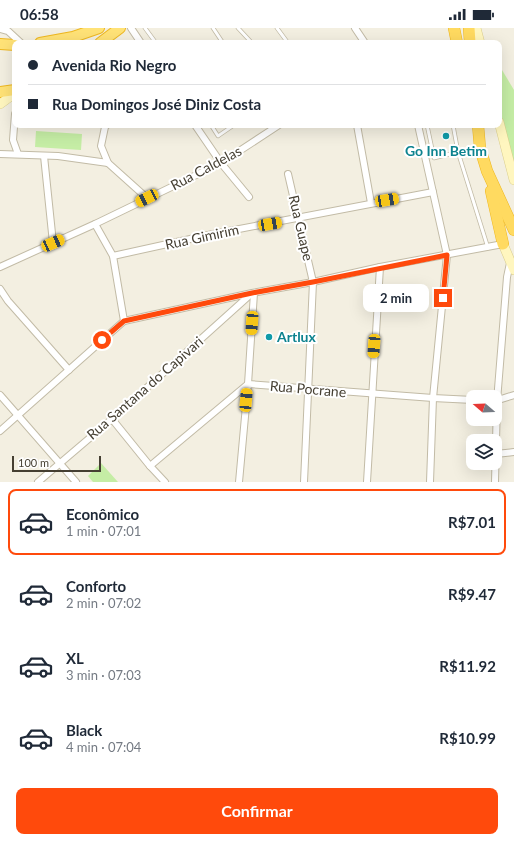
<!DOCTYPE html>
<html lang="pt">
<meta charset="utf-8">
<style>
:root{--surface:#fff;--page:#f6f6f7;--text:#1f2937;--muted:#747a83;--line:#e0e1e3;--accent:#ff4a0c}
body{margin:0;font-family:Lato,sans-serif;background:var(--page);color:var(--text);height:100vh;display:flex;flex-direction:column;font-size:15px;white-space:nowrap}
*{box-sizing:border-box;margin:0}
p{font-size:13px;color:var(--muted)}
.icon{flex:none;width:22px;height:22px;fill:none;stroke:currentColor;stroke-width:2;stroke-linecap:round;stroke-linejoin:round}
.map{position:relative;height:454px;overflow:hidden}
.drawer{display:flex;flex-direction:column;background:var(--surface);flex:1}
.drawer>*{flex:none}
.banner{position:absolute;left:12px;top:12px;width:490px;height:88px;border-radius:8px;box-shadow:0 4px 16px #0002;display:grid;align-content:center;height:88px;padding:0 16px;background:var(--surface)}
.needle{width:26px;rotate:289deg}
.tools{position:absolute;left:466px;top:362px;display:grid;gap:8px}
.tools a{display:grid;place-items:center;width:36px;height:36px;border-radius:8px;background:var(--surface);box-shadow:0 4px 16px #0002;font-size:20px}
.scale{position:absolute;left:12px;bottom:10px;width:89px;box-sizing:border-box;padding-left:4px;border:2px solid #453f32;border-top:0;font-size:11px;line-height:14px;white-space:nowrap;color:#453f32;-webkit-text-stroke:3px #fff;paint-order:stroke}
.end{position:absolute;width:18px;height:18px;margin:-9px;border:5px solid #ff4a0c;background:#fff;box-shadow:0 0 0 2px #fff}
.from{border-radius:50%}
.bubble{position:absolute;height:28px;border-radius:8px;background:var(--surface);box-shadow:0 4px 16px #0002;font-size:13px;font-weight:700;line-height:28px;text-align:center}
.car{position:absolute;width:12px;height:24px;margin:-12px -6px;border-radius:5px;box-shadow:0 0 3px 1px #0007;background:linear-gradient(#f5c518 24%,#345 0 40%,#f5c518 0 76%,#345 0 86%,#f5c518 0)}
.banner b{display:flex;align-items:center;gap:14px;height:38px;font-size:15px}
.banner b+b{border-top:1px solid var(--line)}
.banner i{width:10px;height:10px;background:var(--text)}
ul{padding:7px 0 0;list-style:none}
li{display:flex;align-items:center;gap:12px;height:66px;margin:0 8px 6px;padding:0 8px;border:2px solid transparent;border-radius:8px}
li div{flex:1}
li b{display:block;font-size:15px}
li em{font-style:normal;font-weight:700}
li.current{border-color:var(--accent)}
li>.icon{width:36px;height:36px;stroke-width:1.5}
.cta{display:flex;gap:8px;margin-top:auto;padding:8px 16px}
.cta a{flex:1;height:46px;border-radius:8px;background:var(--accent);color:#fff;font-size:16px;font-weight:700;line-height:46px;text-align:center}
.status{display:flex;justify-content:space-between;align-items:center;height:28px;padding:0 20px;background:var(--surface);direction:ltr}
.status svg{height:11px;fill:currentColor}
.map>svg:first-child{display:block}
</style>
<div class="status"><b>06:58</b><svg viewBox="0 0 49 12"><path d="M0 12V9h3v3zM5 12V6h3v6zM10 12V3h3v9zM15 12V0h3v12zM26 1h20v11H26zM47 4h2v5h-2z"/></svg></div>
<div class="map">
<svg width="514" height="454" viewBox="0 0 514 454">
<rect width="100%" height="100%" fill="#f3efe1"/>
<g fill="#c5eda5">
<path d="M499,37L514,62V141L499,86Z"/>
<path d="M36,103L82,106L81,122L35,119Z"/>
<path d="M101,435L118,454H93L88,448Z"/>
</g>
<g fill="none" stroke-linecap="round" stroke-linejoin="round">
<defs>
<g id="service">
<path d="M145,0L156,15"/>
<path d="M213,0L223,15"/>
<path d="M238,0L252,15"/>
<path d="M277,0L288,15"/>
<path d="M211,97L218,108L234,97"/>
<path d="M427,97L434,130L458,124L453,97"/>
<path d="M458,124L488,220"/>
</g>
<g id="minor">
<path d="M131,0L141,15"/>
<path d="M355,0L365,15"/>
<path d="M0,1L8,3L21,15"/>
<path d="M15,86L13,112L18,126"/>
<path d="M107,97L105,99L101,118L108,135"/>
<path d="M195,97L221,135L249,169"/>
<path d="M357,97L371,175"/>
<path d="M418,97L447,227L433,370L430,454"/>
<path d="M0,126L58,128L108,135L147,170"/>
<path d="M44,128L53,215"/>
<path d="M288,146L313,254L304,454"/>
<path d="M95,196L113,228L124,293"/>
<path d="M113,228L213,206L433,164"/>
<path d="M0,239L95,196L221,135L279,97"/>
<path d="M0,261L8,273L69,342"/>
<path d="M0,367L76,454"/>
<path d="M495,373L514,367"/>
<path d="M112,391L150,438L165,454"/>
<path d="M0,403L124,293L252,265L313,254L380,239L503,216"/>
<path d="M496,426L514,424"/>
<path d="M150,438L248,356L433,370L473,372"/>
<path d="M38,454L112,391L251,266"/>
<path d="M239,454L248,356L254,265"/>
<path d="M367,454L380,239"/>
<path d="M495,454L497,373L507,249L510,235"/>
</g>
<g id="secondary">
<path d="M476,0L480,15"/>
<path d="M0,76L15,65"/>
<path d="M499,94L514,152"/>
<path d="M503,216L514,242"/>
</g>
<g id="trunk">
<path d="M40,15L73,9L99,0"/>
<path d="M100,15L120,0"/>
<path d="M0,16L15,17"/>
<path d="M0,64L15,62"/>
</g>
<g id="motorway">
<path d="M454,0L457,15"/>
<path d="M469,0L470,15"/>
<path d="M478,97L480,120L487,143L514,202"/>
<path d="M491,163L503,216"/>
</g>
</defs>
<use href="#service" stroke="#c2bba6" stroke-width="4.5"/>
<use href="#minor" stroke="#c2bba6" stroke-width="8"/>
<use href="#secondary" stroke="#d8cc8b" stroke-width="10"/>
<use href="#trunk" stroke="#eeb720" stroke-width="12"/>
<use href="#motorway" stroke="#eeb720" stroke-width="12"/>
<use href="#service" stroke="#fff" stroke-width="3"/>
<use href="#minor" stroke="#fff" stroke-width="6"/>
<use href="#secondary" stroke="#fff6bf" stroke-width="9"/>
<use href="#trunk" stroke="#ffe277" stroke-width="10"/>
<use href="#motorway" stroke="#ffda60" stroke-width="11"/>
</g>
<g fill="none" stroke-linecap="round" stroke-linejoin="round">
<path stroke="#ff4a0c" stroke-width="5" d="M102,312L124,293L252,265L313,254L447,227L443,270"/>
</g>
<g fill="#0f9aa8" stroke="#fff" stroke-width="1.5">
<circle cx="446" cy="108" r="4"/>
<circle cx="269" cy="309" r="4"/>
</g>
<g text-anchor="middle" stroke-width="4" stroke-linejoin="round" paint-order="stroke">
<g font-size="14" font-weight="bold" fill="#0d838f" stroke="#fff">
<text x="446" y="128">Go Inn Betim</text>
<text x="277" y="314" text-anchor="start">Artlux</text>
</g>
<g font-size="14" fill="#453f32" stroke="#fff">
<text transform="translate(206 140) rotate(-28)" y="5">Rua Caldelas</text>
<text transform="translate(301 200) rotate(77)" y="5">Rua Guape</text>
<text transform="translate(202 209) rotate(-12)" y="5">Rua Gimirim</text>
<text transform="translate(145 360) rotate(-41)" y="5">Rua Santana do Capivari</text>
<text transform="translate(308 361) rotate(5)" y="5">Rua Pocrane</text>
</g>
</g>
</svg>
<div class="tools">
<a><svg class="needle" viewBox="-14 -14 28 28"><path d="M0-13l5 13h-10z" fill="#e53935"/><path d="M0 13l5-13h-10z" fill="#747a83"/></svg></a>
<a><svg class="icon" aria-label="layers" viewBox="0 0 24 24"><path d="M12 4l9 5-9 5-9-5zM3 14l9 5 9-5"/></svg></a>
</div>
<div class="scale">100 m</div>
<i class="end from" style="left:102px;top:312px"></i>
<i class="end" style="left:443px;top:270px"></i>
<div class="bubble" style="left:363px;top:256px;width:66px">2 min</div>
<i class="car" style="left:147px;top:170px;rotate:244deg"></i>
<i class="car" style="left:387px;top:172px;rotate:80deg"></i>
<i class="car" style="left:270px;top:196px;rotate:80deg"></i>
<i class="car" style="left:53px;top:215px;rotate:66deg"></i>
<i class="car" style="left:252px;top:295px;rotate:184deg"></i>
<i class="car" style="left:374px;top:318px;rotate:184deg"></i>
<i class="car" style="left:246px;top:372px;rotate:5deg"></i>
<div class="banner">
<b><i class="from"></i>Avenida Rio Negro</b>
<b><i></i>Rua Domingos José Diniz Costa</b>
</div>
</div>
<section class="drawer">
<ul>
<li class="current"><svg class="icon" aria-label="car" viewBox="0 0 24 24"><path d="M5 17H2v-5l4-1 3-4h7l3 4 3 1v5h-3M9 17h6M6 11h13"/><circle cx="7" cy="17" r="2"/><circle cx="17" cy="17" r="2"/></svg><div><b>Econômico</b><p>1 min · 07:01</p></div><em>R$7.01</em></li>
<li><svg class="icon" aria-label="car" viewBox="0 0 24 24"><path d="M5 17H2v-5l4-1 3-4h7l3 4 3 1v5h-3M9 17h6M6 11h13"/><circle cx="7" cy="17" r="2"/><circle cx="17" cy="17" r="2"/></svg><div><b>Conforto</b><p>2 min · 07:02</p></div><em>R$9.47</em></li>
<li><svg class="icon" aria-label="car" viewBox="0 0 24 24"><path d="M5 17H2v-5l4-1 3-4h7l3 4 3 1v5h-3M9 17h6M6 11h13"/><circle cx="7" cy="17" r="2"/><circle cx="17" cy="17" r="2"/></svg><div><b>XL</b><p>3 min · 07:03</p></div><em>R$11.92</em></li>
<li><svg class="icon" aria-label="car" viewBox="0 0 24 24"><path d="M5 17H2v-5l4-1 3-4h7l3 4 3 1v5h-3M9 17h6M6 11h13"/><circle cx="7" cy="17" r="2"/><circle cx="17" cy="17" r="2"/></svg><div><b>Black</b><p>4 min · 07:04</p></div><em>R$10.99</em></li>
</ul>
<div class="cta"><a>Confirmar</a></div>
</section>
